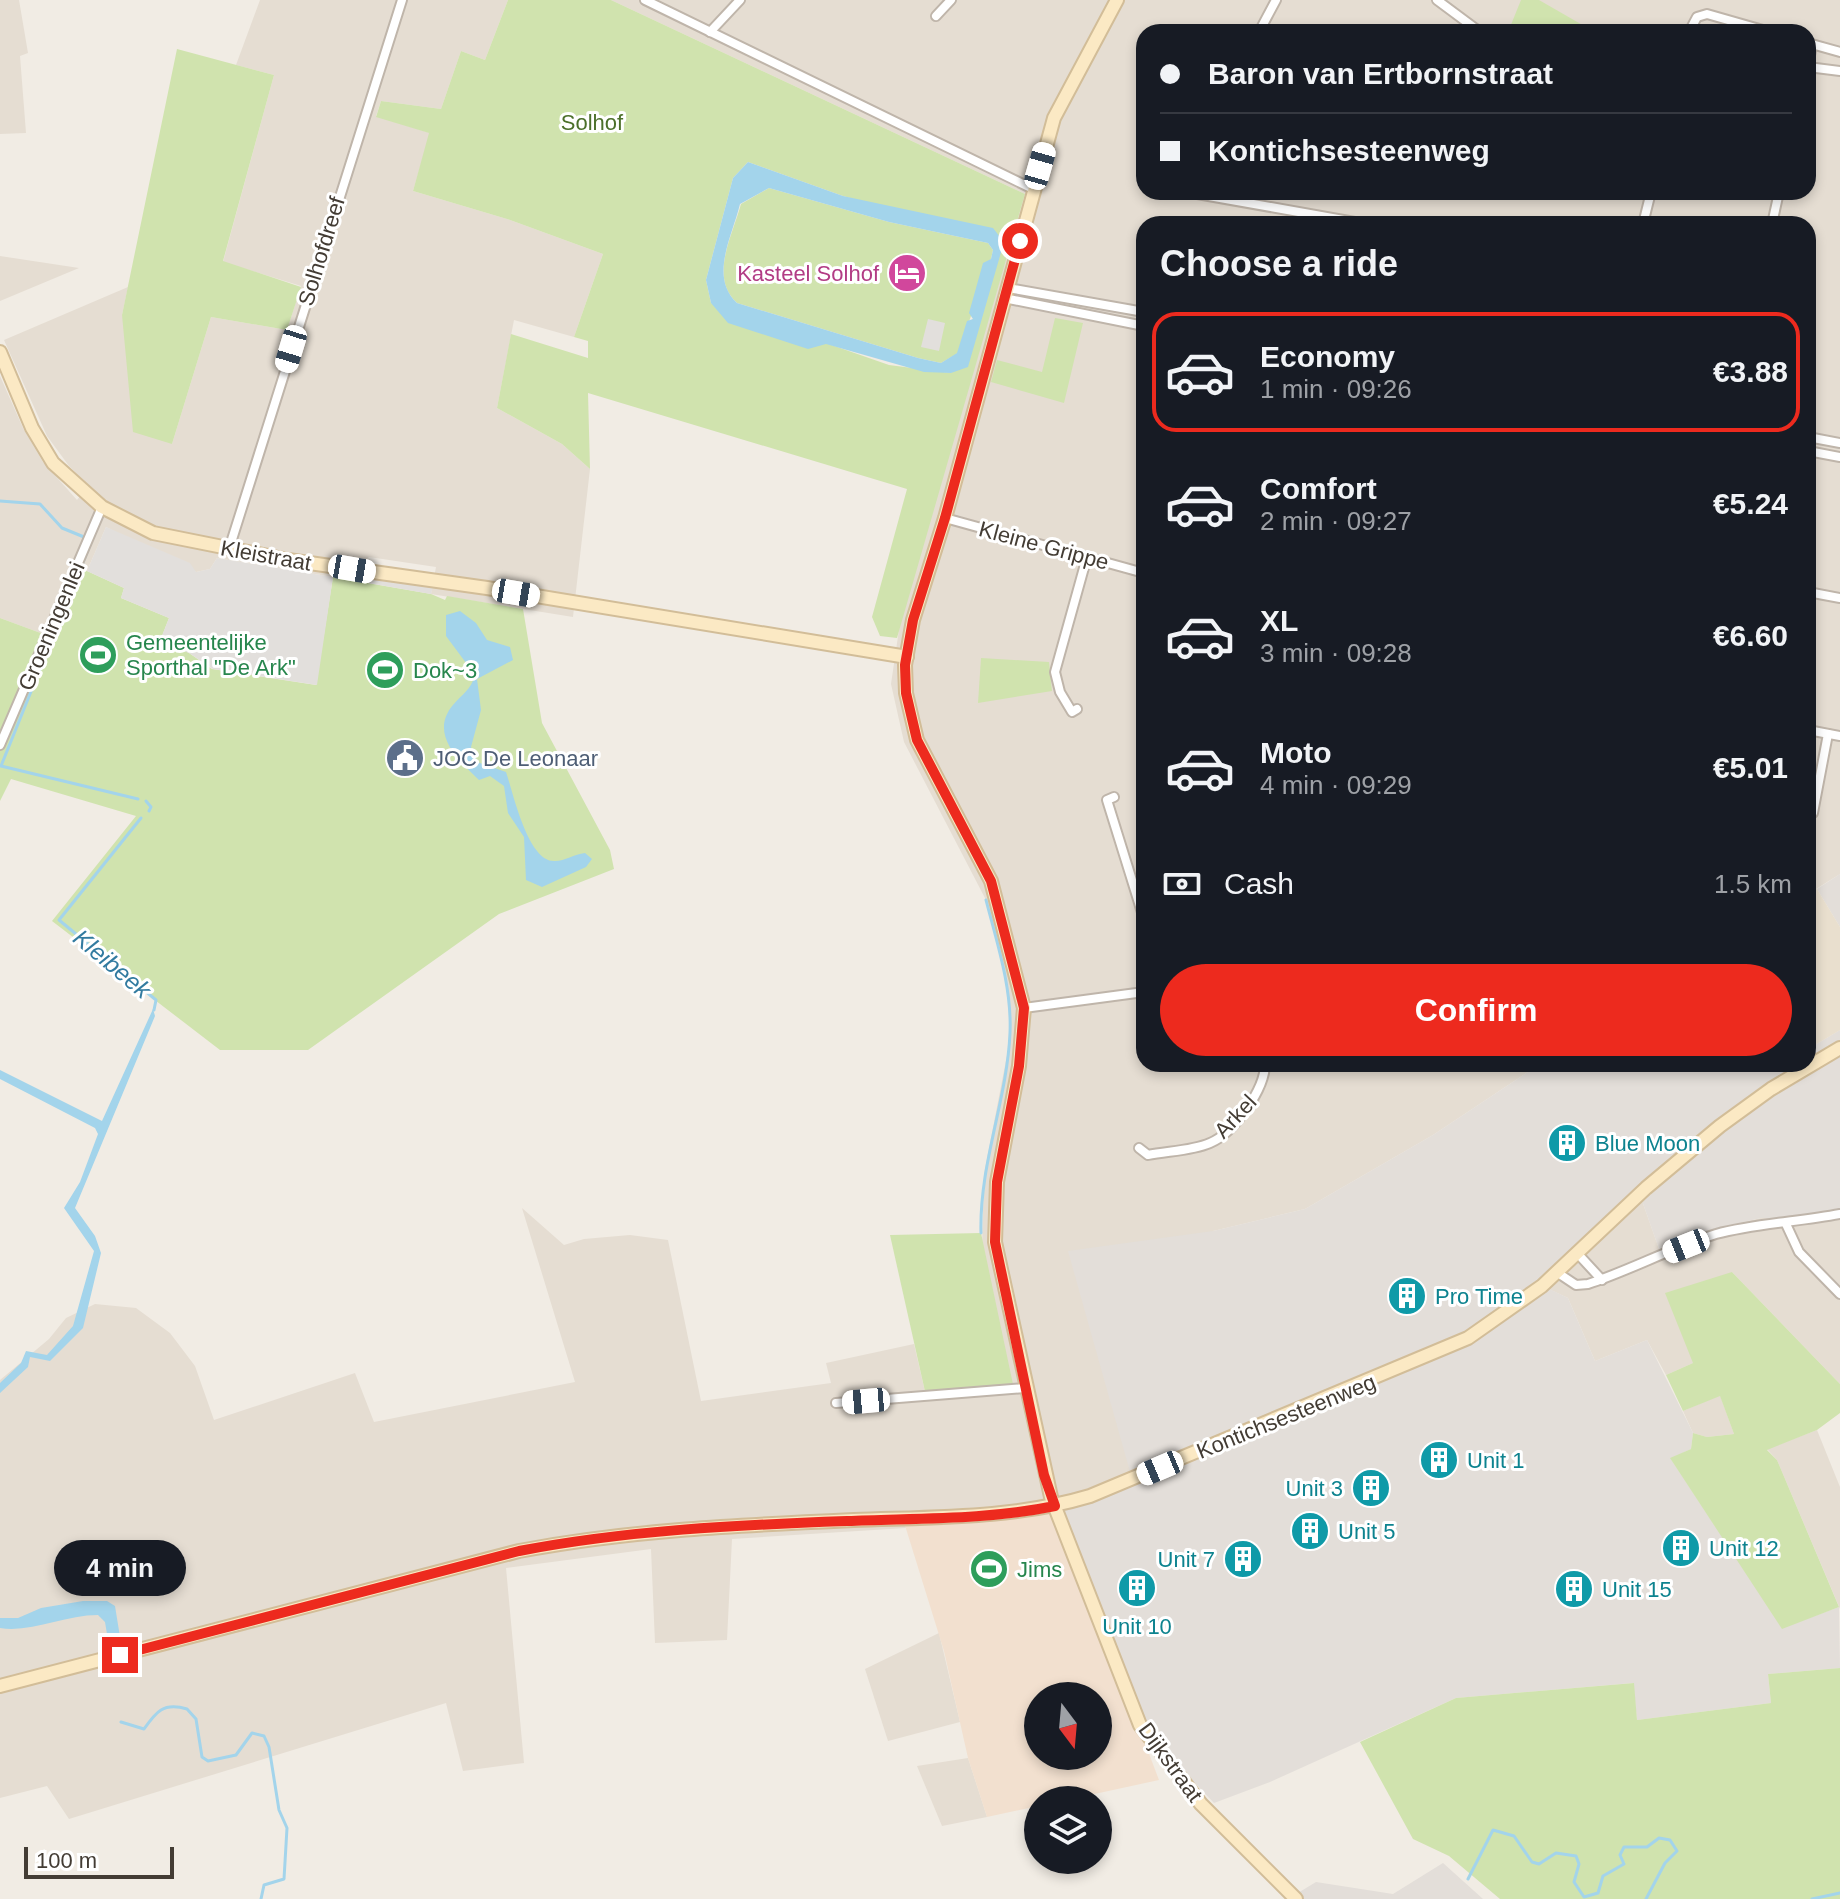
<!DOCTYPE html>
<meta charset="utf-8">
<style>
:root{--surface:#171b24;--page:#242831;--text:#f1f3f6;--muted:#9ea1a6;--line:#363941;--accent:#ed2a1e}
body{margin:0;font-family:Helvetica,sans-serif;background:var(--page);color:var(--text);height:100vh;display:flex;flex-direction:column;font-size:30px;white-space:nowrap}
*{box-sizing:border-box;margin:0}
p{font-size:26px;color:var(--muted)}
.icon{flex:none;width:44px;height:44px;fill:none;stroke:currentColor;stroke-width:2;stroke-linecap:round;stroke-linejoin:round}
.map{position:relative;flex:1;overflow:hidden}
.side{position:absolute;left:1136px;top:216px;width:680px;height:856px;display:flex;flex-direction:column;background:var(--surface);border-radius:24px;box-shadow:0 4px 12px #0003}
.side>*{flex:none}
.hud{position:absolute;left:1136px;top:24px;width:680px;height:176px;border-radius:24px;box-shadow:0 4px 12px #0003;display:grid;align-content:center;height:176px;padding:0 24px;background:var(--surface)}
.needle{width:52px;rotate:164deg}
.controls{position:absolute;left:1024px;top:1682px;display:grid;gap:16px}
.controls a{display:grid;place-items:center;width:88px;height:88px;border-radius:50%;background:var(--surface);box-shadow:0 4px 12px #0003;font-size:40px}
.scale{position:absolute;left:24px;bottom:20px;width:150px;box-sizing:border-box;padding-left:8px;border:4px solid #433c34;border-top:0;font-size:22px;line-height:28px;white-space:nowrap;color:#433c34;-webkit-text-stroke:6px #fff;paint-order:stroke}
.end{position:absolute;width:36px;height:36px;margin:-18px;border:10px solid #ed2a1e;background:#fff;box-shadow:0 0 0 4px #fff}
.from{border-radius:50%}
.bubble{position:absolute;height:56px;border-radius:28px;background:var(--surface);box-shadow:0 4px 12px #0003;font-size:26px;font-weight:600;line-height:56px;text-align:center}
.car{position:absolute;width:24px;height:48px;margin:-24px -12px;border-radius:10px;box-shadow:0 0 6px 2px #0007;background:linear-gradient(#fff 24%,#345 0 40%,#fff 0 76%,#345 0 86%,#fff 0)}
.hud b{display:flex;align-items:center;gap:28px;height:76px;font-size:30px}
.hud b+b{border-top:2px solid var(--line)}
.hud i{width:20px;height:20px;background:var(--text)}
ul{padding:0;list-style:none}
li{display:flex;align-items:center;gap:24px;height:120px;margin:0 16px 12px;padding:0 8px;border:4px solid transparent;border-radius:24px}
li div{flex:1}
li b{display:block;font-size:30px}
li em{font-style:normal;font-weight:600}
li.active{border-color:var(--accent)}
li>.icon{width:72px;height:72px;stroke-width:1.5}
h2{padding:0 24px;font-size:36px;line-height:96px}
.pay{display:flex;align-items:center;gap:20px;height:88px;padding:0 24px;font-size:30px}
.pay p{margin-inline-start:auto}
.action{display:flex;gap:16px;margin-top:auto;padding:16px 24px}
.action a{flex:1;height:92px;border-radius:48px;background:var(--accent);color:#fff;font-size:32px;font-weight:600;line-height:92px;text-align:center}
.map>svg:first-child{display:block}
</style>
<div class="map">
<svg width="1840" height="1899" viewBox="0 0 1840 1899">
<rect width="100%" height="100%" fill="#f1ece4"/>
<g fill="#e5ddd2" fill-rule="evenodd">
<path d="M0,0H19L28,53L20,56L26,133L0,134Z"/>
<path d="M260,0H508L485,60L461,51L441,109L381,101L376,116L430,133L413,191L507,219L603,254L574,337L514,320L497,408L562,444L590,469L573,617L431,594L436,567L369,557L353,572L351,580L217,558L210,569L196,572L106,527L87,571L75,570L46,635L0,618V376L23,428L43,462L77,500L89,485L69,466L47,436L4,340L128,287L122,315L172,444L211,317L287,330L301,286L223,262L274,75L236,65Z"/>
<path d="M611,0H1840V874L1808,894V224H1144V1064H1540L1433,1135L1305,1209L1213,1231L1132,1479L1074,1501L903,1520L906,1528L732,1539L727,1640L655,1643L651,1549L506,1568L524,1763L463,1771L446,1703L69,1819L47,1786L0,1798V1380L49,1339L66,1318L95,1304L136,1308L170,1333L195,1366L214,1420L355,1373L374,1422L575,1382L522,1208L564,1245L584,1239L630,1235L668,1240L701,1401L831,1383L826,1363L914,1344L926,1396L982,1247L984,1174L1009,1045L1010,1016L1005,977L986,900L904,742L891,684L901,616L1025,194ZM1144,32H1808V192H1144Z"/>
<path d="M0,256L79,268L0,301Z"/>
<path d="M1640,1195L1659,1249L1713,1229L1761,1218H1786L1840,1208V1384L1732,1272L1693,1363L1666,1375L1647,1340L1595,1361L1568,1298L1542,1286Z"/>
<path d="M1720,1395L1734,1434L1707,1437L1693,1433L1683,1411Z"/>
<path d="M1817,1430L1840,1487V1609L1777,1460L1767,1449Z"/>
<path d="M939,1633L960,1722L888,1741L865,1669Z"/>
<path d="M968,1758L987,1817L942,1826L917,1766Z"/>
</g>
<path fill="#f2e0cf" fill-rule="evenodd" d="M1055,1506L1159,1780L1067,1800H1038V1806L987,1817L968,1758L944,1651L903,1519ZM1038,1696H1098V1756H1038Z"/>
<g fill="#e3ded9">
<path d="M1840,874V927L1817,889Z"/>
<path d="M1840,1030V1208L1786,1218H1761L1713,1229L1659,1249L1640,1195L1543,1286L1568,1298L1595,1361L1647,1340L1693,1433L1691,1449L1671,1459L1782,1628L1839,1607L1840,1668L1768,1674L1771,1703L1637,1720L1633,1683L1456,1698L1270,1782L1214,1803L1140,1725L1055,1506L1132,1479L1068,1251L1213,1231L1305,1209L1433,1135L1540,1064H1808V1031L1815,1045Z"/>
<path d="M1443,1863L1483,1899H1288L1316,1882L1393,1894Z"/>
</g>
<path fill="#e9dfce" d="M1817,889L1840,927V1030L1815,1045L1808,1031V894Z"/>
<g fill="#d0e3ae" fill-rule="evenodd">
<path d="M508,0H611L1025,194L897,638L880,636L872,617L907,489L588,393L590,469L562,444L497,408L511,334L588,358V341L574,337L603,254L507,219L413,191L429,133L376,117L381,101L441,109L461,51L485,60ZM748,162L843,196L1004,241L951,373L889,365L711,303L706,280L733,178Z"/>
<path d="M1521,0H1539L1586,27L1584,32H1508Z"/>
<path d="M177,49L274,75L223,261L301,287L287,330L211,317L172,444L133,432L122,315Z"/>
<path d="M769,188L889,222L988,243L993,250L991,259L958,353L941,363L918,358L737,303C709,277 732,237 741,204Z"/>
<path d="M1055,318L1083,323L1064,403L991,382L997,360L1042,372Z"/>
<path d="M75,570L87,571L124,588L121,598L169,618L160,641L189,653L212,669L316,685L333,577L431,594L445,600L447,596L523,609L542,723L610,850L614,869L499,914L308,1050H220L52,921L136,816L11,779L0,801V618L46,635Z"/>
<path d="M981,658L1049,662L1052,691L978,703Z"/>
<path d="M981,1233L1014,1389L926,1396L890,1235Z"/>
<path d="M1732,1272L1840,1384V1413L1817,1430L1767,1450L1777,1460L1839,1607L1782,1629L1670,1458L1691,1449L1693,1433L1707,1437L1734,1434L1720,1396L1683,1411L1666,1375L1693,1363L1665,1293Z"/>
<path d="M1840,1668V1899H1500L1449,1856L1413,1839L1360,1742L1456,1698L1634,1683L1637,1720L1771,1703L1768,1674Z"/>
</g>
<g fill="#e2dfdc">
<path d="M928,319L945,323L939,351L921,347Z"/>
<path d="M106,527L190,563L196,572L210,569L217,558L333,577L317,685L213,669L189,653L160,641L169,618L121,598L124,588L87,571Z"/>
<path d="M353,572L433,586L431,594L351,580Z"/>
</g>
<g fill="#a3d4eb" fill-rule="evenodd">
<path d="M748,162L843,196L993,228L1004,242L968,367L951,373L924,372L826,344L808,349L728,323L711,303L706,280L733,178ZM769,188L889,222L988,243L993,250L991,259L983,263L969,313L973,319L967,321L957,353L941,363L918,358L737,303C709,277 732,237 740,204Z"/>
<path d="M460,611L476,623L487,640L510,647L513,660L477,679L481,710L471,747L477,762L506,772C513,792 528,863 555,861C565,861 574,854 585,853L592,859L586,867L542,887L526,880L524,837L508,813L504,786L490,776L479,780C458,760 429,733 453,705C462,694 471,690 475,675L446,636V615Z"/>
<path d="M153,1009L155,1016L75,1208L95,1236L101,1253L83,1328L50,1361L30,1357L28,1367L0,1393V1383L21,1363L26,1351L47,1355L73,1326L94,1251L64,1208L80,1182L98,1134L95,1128L0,1079V1070L102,1121Z"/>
<path d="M83,1601H107L115,1606L121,1643L109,1646L105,1622L98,1615C64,1615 31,1633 0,1628V1618H18L41,1608Z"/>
</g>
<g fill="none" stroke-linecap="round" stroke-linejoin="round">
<g stroke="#a3d4eb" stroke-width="3">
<path d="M0,501L40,504L62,528L84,537"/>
<path d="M92,540L1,766L138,799"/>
<path d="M146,801L151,807L149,811"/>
<path d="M141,818L59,920L156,1000L154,1010"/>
<path d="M981,1233C979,1164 1007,1101 1010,1033C1012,988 997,943 986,900"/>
<path d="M121,1722L144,1729C156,1712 163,1702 187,1709L196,1719L202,1757L208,1761L236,1755L252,1733L264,1736L269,1747L279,1810L287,1828L284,1879L264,1885L261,1899"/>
<path d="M1468,1879L1493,1830L1514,1836L1532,1862L1539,1864L1556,1853L1576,1856L1579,1864L1574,1882L1584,1897L1598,1893L1603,1876L1624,1864L1620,1855L1624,1847H1647L1659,1838L1670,1840L1677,1851L1665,1863L1646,1899"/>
<path d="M1812,1899L1840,1893"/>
</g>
<defs>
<g id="street">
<path d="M645,0L1033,189"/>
<path d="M1437,0L1480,32"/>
<path d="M936,16L951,0"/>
<path d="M710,32L740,0"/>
<path d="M1259,32L1276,0"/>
<path d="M1689,32L1697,17L1707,14L1770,32"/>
<path d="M1808,43L1840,52"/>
<path d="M1808,66L1812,45"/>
<path d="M1808,67L1840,71"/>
<path d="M1186,192L1366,224"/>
<path d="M1643,224L1651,192"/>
<path d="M1772,224L1779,192"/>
<path d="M1008,288L1144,312"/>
<path d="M1004,298L1144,326"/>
<path d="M1808,437L1840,443"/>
<path d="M1808,451L1840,457"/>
<path d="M945,518L1144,573"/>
<path d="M229,549L402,0"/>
<path d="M1808,592L1840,598"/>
<path d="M1077,709L1072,712L1060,692L1055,672L1087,557"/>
<path d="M1808,730L1840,736"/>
<path d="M0,745L102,507"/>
<path d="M1114,797L1107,800L1144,919"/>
<path d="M1808,814L1813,813L1828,734"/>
<path d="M1024,1008L1144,992"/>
<path d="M1139,1148L1148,1155C1167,1151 1192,1151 1210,1143C1234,1133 1265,1089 1265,1064"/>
<path d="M1786,1224L1799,1252L1840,1294"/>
<path d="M1578,1254L1602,1280"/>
<path d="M1558,1273L1576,1285L1588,1284C1631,1270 1673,1247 1716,1234C1757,1223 1799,1222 1840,1214"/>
<path d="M836,1403L1025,1388"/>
</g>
<g id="secondary">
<path d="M1117,0L1054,118L945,518L913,620L905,665L906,693L917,740L991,881L1024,1008L1019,1066L997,1182L995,1242L1051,1497L1140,1725L1201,1804L1296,1899"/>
<path d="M0,352L32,428L53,463L102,507L153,533L288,560L487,588L907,657"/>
<path d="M0,1686L519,1551C630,1530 741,1525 854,1520C933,1517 1013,1519 1090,1496L1468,1338L1542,1286L1646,1188L1720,1126L1771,1089L1840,1048"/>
</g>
</defs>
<use href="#street" stroke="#bfb5aa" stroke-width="12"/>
<use href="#secondary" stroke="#d2bd98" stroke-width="16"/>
<use href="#street" stroke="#fff" stroke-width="8"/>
<use href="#secondary" stroke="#fbe9c4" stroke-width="12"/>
</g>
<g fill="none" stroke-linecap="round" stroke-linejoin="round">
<path stroke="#ed2a1e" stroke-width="10" d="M120,1655L519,1551C628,1530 737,1525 847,1521C916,1518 987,1520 1055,1506L1044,1475L995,1242L997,1182L1019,1066L1024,1008L991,881L917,740L906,693L905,665L913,620L945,518L1020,241"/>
</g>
<defs>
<symbol id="hotel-disc" viewBox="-11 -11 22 22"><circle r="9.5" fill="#d1479c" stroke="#fff"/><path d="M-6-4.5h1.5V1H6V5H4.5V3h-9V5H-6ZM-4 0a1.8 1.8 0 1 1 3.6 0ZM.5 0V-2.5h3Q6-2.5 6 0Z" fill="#fff"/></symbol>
<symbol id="stadium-disc" viewBox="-11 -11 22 22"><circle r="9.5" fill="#2e9e5b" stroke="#fff"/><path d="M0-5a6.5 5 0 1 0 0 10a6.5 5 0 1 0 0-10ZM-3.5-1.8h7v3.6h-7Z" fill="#fff"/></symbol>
<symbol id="civic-disc" viewBox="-11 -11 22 22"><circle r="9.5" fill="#5c6f8a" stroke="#fff"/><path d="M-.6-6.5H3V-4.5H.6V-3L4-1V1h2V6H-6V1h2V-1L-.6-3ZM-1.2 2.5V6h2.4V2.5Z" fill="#fff"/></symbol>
<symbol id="building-disc" viewBox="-11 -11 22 22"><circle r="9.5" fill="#0f9aa8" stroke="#fff"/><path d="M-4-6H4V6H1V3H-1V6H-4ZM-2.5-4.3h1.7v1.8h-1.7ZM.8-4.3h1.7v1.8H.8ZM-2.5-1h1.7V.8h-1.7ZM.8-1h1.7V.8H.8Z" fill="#fff"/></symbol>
</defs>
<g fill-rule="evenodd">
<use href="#hotel-disc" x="885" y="251" width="44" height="44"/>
<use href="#stadium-disc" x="76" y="633" width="44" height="44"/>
<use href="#stadium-disc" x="363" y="648" width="44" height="44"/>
<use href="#civic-disc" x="383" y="736" width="44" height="44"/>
<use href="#building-disc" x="1545" y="1121" width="44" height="44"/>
<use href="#building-disc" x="1385" y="1274" width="44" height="44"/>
<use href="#building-disc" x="1417" y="1438" width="44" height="44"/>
<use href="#building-disc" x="1349" y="1466" width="44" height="44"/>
<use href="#building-disc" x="1288" y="1509" width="44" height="44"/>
<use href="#building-disc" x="1659" y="1526" width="44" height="44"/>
<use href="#building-disc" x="1221" y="1537" width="44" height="44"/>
<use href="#stadium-disc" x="967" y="1547" width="44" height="44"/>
<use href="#building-disc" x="1115" y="1566" width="44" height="44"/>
<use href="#building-disc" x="1552" y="1567" width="44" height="44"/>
</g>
<g text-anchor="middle" stroke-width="6" stroke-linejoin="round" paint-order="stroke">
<g font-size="22" fill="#4c702b" stroke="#fff">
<text x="592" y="130">Solhof</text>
</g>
<g font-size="22" fill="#433c34" stroke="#fff">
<text transform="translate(321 251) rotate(-73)" y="8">Solhofdreef</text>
<text transform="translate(1044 545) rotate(15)" y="8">Kleine Grippe</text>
<text transform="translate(266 555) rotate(10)" y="8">Kleistraat</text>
<text transform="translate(51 626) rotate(-67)" y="8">Groeningenlei</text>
<text transform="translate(1235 1116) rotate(-47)" y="8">Arkel</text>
<text transform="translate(1286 1416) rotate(-22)" y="8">Kontichsesteenweg</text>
<text transform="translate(1171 1762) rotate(54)" y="8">Dijkstraat</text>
</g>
<g font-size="22" fill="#b23c85" stroke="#fff" text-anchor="end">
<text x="879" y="281">Kasteel Solhof</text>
</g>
<g font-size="22" fill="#27864d" stroke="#fff" text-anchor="start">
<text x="126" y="650">Gemeentelijke<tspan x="126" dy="25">Sporthal "De Ark"</tspan></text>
<text x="413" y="678">Dok~3</text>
<text x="1017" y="1577">Jims</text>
</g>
<g font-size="22" fill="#4e5e75" stroke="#fff" text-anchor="start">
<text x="433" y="766">JOC De Leonaar</text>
</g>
<g font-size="22" fill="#0d838f" stroke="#fff" text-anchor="start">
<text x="1595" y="1151">Blue Moon</text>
<text x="1435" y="1304">Pro Time</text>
<text x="1467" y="1468">Unit 1</text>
<text x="1343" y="1496" text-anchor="end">Unit 3</text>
<text x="1338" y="1539">Unit 5</text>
<text x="1709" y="1556">Unit 12</text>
<text x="1215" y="1567" text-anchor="end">Unit 7</text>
<text x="1602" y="1597">Unit 15</text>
<text x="1137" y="1634" text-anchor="middle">Unit 10</text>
</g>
<g font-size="24" font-style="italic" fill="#327ba0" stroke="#fff">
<text transform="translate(112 964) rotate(40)" y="8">Kleibeek</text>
</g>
</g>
</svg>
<div class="controls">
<a><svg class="needle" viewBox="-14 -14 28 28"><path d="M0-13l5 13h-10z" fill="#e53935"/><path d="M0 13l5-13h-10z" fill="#9ea1a6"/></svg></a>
<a><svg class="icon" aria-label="layers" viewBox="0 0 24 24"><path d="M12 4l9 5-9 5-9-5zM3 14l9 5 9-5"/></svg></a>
</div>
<div class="scale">100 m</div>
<i class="end from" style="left:1020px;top:241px"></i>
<i class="end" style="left:120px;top:1655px"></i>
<div class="bubble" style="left:54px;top:1540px;width:132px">4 min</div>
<i class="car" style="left:1040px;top:166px;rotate:16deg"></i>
<i class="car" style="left:291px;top:349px;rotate:197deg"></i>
<i class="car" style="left:352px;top:569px;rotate:100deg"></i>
<i class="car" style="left:516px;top:593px;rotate:100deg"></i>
<i class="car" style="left:1686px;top:1246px;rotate:248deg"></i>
<i class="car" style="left:866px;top:1401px;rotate:265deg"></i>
<i class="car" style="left:1160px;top:1468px;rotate:247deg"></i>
<div class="hud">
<b><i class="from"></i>Baron van Ertbornstraat</b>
<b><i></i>Kontichsesteenweg</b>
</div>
<section class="side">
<h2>Choose a ride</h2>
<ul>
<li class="active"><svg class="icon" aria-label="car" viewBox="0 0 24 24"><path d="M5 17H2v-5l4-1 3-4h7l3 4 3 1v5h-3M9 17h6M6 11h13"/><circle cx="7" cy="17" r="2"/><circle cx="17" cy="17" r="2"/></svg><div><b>Economy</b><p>1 min · 09:26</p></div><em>€3.88</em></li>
<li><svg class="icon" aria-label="car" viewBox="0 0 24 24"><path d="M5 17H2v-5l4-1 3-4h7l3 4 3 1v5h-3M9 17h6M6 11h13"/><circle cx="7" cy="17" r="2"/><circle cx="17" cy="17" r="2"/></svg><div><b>Comfort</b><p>2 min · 09:27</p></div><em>€5.24</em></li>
<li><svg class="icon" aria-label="car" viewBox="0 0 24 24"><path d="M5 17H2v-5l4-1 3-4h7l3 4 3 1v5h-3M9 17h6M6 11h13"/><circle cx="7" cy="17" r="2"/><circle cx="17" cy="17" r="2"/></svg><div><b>XL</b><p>3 min · 09:28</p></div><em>€6.60</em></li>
<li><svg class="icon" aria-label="car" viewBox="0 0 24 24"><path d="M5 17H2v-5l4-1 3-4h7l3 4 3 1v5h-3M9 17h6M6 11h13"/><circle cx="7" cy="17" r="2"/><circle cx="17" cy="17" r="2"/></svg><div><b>Moto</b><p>4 min · 09:29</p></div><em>€5.01</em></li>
</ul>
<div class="pay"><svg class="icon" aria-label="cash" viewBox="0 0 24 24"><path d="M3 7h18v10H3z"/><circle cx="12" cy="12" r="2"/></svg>Cash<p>1.5 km</p></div>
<div class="action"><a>Confirm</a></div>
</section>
</div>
